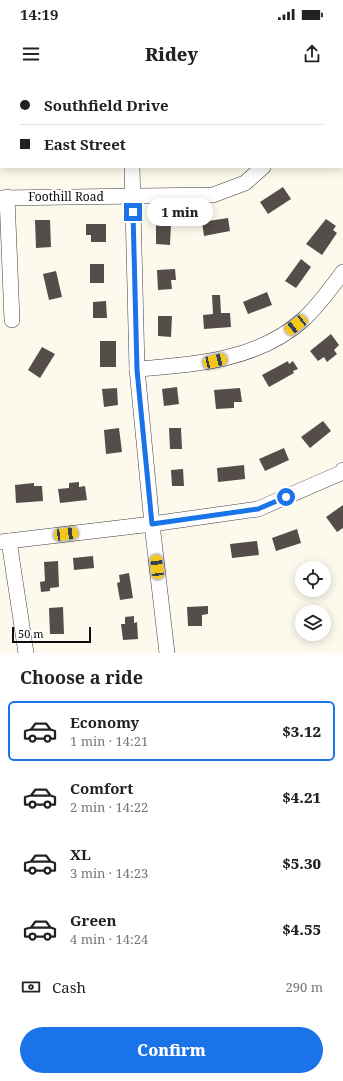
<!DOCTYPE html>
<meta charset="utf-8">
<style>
:root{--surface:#fff;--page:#f6f6f6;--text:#222;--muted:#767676;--line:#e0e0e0;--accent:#1a73e8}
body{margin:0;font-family:"Noto Serif",serif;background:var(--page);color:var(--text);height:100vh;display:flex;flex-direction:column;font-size:15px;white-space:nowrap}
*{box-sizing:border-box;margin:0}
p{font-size:13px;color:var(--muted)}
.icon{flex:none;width:22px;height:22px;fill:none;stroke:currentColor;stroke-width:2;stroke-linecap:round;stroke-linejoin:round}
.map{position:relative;height:573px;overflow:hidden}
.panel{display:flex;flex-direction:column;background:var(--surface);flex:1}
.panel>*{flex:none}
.banner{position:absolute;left:0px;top:0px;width:343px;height:88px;box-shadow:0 2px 10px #0003;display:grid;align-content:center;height:88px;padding:0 20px;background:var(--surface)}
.fabs{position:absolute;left:295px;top:481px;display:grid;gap:8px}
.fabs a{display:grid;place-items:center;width:36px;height:36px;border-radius:50%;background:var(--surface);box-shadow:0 2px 10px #0003;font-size:20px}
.scale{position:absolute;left:12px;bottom:10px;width:79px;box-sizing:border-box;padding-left:4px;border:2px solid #0c0c0c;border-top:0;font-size:11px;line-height:14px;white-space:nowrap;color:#0c0c0c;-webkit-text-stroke:3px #fff;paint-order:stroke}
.end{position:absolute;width:18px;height:18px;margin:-9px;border:5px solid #1a73e8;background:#fff;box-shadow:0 0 0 2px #fff}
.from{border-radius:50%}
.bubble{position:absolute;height:28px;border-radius:14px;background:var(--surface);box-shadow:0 2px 10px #0003;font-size:13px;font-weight:800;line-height:28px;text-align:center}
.car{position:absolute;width:12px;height:24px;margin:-12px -6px;border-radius:5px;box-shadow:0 0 3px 1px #0007;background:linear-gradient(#f5c518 24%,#345 0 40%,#f5c518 0 76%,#345 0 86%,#f5c518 0)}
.banner b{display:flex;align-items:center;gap:14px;height:38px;font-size:15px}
.banner b+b{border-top:1px solid var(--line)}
.banner i{width:10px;height:10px;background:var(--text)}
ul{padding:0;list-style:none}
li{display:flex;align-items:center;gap:12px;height:60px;margin:0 8px 6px;padding:0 12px;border:2px solid transparent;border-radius:6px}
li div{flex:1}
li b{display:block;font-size:15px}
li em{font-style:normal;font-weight:800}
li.selected{border-color:var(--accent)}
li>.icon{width:36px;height:36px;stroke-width:1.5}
h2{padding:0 20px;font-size:18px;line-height:48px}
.pay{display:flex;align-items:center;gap:10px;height:44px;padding:0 20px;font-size:15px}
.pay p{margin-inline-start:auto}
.cta{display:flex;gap:8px;margin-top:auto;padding:8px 20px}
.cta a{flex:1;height:46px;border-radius:24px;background:var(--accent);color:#fff;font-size:16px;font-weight:800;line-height:46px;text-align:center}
.status{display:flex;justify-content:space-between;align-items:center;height:28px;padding:0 20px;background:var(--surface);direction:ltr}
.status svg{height:11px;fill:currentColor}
header{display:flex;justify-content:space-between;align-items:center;height:52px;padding:0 20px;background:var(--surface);font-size:18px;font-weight:800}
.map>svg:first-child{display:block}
</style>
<div class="status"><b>14:19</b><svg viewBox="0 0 49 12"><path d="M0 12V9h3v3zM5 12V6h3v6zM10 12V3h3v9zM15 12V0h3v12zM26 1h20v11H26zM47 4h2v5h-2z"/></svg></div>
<header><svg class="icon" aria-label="menu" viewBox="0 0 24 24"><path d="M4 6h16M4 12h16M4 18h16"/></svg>Ridey<svg class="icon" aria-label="share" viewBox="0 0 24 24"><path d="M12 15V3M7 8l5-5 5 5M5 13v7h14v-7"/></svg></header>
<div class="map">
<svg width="343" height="573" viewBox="0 0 343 573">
<rect width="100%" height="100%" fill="#fdfaed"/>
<g fill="#544d4a">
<path d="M283,107L291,119L268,134L260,122Z"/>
<path d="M228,138L230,151L204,156L202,142Z"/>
<path d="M326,139L336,146L333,150L337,153L322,175L306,164Z"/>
<path d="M35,140H50L51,167L36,168Z"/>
<path d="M156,143H171L170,165L156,164Z"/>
<path d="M86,144H106V162H91V155H86Z"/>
<path d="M301,179L311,187L296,208L285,201Z"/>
<rect x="90" y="184" width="14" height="19"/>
<path d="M175,189L176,200H171L172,209L158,210L157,190Z"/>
<path d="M56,191L62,217L49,220L43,194Z"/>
<path d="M267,212L272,225L248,234L243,222Z"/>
<path d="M212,215H220L221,233H230L231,247L204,249L203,235L213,234Z"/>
<path d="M106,221L107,238H93V222Z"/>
<path d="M158,236H172L171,257L158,256Z"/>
<path d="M331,254L339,265L334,270L337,274L327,282L324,277L318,281L310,271Z"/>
<rect x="100" y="261" width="16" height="26"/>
<path d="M42,267L55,274L40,298L28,290Z"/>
<path d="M288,281L289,284L293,281L298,289L293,291L294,293L269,307L262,295Z"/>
<path d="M177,307L179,324L164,326L162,309Z"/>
<path d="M117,308L118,325L104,327L102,309Z"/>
<path d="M240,308L242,322H234V328L216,329L214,310Z"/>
<path d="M323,341L331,351L310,368L301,357Z"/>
<path d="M119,348L122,372L106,374L104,350Z"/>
<path d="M169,348H181L182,369H170Z"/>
<path d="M284,368L289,380L265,391L259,379Z"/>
<path d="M244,385L245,399L218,402L217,388Z"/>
<path d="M183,389L184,406H172L171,390Z"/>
<path d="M79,402V407L85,406L87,420L60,423L58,409L69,408V403Z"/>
<path d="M34,403V406H42L43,421L16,423L15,405Z"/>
<path d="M343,425V448L337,452L326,437Z"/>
<path d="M297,449L301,463L276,471L272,458Z"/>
<path d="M257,461L259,475L232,478L230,464Z"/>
<path d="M93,476L94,488L74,490L73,478Z"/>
<path d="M58,481L59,507L50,508V511L41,512L40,502L45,501L44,482Z"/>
<path d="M129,493L133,518L120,520L117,503L120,502L119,495Z"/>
<path d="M208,526V534L202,535V546H188L187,527Z"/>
<path d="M63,527L64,554H50L49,528Z"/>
<path d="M134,536V543L137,542L138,559L123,560L121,544H125V537Z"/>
</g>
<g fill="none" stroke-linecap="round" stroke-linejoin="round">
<defs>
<g id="minor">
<path d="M132,0V1"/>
<path d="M327,1L328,0"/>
<path d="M132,87L137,289L152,444L167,573"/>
<path d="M7,117L12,240"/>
<path d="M0,118L213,115L245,103L263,87"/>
<path d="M137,289C195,285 259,280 304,239C319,225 331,208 343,192"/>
<path d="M9,461L26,573"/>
<path d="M0,462L152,444L258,429L341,393L343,390"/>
</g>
</defs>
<use href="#minor" stroke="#3f3f3f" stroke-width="16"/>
<use href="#minor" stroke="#fff" stroke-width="15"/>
</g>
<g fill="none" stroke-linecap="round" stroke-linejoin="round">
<path stroke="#1a73e8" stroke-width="5" d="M133,132L137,290L152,444L258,429L286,417"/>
</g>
<g text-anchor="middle" stroke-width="4" stroke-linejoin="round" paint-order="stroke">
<g font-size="12" fill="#0c0c0c" stroke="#fff">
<text x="66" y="121">Foothill Road</text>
</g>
</g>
</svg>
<div class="fabs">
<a><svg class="icon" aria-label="locate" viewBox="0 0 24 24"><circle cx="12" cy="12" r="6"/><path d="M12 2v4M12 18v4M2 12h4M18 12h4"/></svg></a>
<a><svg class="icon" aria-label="layers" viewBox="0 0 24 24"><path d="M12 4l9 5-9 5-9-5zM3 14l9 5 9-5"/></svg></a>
</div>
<div class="scale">50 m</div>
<i class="end from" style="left:286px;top:417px"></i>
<i class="end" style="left:133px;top:132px"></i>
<div class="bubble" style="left:147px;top:118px;width:66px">1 min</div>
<i class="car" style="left:296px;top:245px;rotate:232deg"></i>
<i class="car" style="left:215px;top:281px;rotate:77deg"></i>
<i class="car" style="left:66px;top:454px;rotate:83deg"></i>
<i class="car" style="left:157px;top:487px;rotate:353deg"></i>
<div class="banner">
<b><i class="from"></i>Southfield Drive</b>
<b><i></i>East Street</b>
</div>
</div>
<section class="panel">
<h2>Choose a ride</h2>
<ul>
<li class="selected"><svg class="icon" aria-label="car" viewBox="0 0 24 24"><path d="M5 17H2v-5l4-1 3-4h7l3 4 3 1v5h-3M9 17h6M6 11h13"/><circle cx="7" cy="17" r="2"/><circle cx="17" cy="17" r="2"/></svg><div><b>Economy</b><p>1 min · 14:21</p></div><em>$3.12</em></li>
<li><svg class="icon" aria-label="car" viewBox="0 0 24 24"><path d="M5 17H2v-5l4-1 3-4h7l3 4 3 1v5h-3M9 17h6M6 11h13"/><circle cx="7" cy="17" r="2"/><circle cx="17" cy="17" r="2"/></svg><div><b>Comfort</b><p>2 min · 14:22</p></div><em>$4.21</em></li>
<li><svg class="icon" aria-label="car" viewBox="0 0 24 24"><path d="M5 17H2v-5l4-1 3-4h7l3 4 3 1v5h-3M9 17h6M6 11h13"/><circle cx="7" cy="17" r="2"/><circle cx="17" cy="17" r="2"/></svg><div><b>XL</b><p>3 min · 14:23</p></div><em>$5.30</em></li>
<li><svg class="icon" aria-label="car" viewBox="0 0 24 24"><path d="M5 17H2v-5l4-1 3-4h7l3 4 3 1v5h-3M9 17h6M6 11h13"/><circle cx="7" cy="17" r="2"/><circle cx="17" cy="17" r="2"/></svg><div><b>Green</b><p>4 min · 14:24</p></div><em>$4.55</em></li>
</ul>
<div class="pay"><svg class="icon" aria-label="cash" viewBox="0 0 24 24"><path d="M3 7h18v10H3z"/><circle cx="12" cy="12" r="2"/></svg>Cash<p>290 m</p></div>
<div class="cta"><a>Confirm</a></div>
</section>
